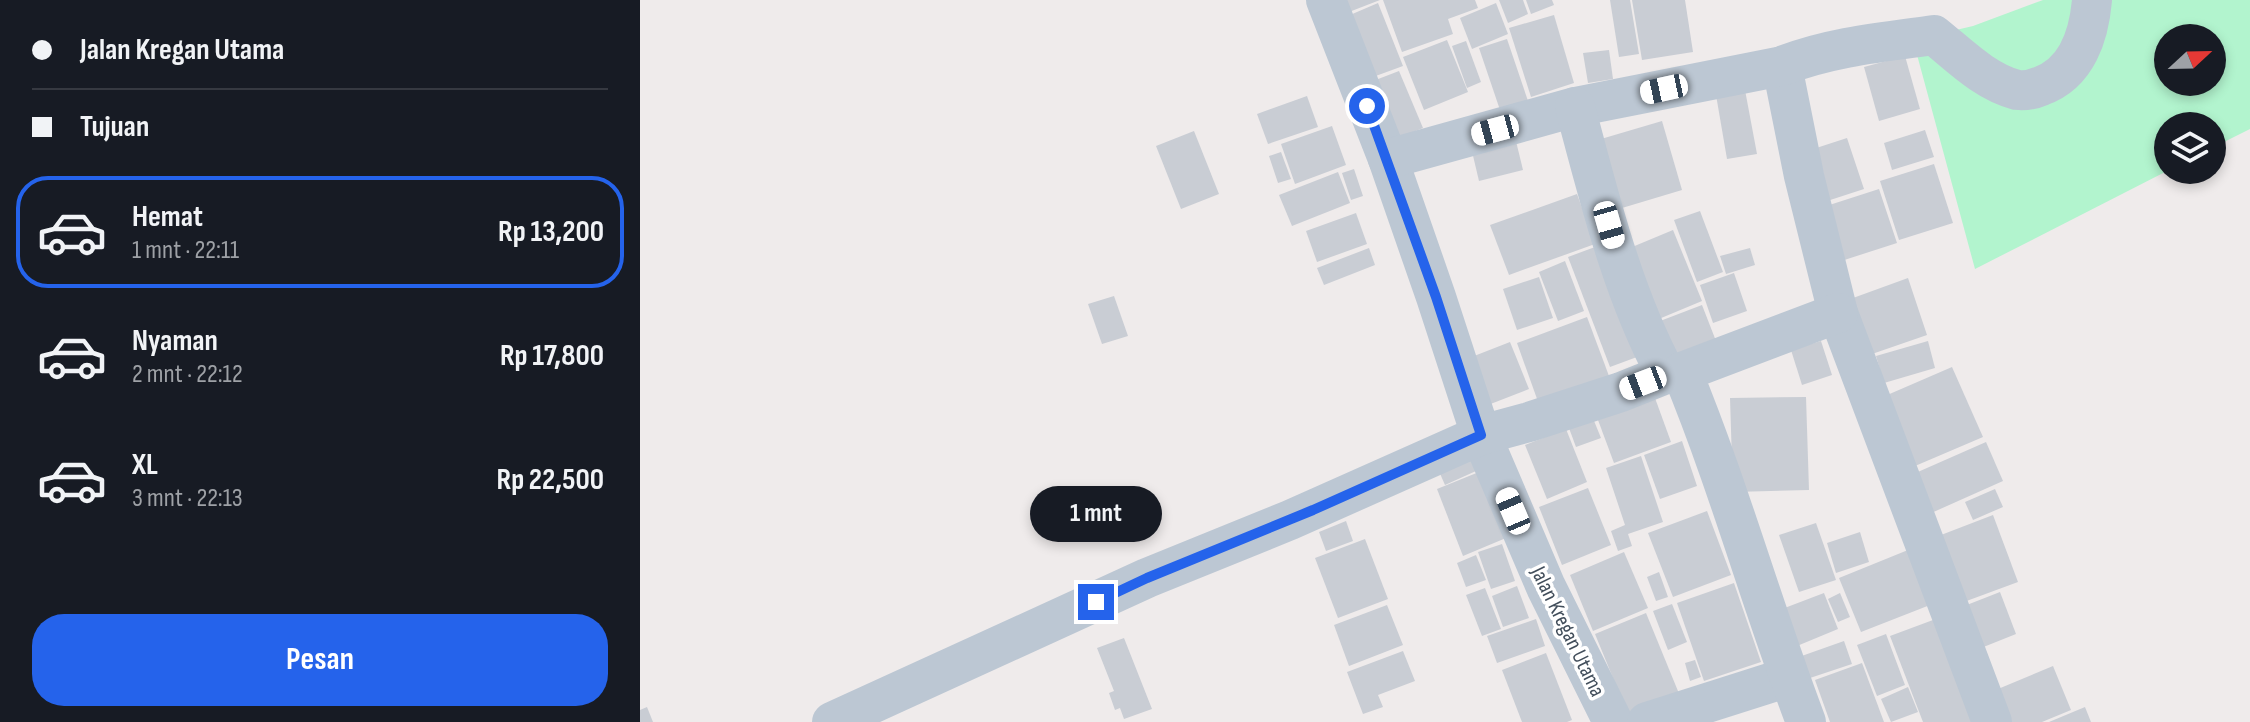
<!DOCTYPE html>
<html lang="id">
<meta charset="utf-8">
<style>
:root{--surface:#171b24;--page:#20242c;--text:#f1f3f6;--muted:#9ea1a6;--line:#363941;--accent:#2563eb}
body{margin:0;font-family:"Sofia Sans Condensed",sans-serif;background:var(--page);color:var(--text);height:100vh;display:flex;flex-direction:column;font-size:30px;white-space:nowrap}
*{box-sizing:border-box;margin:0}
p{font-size:26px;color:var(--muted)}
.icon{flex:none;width:44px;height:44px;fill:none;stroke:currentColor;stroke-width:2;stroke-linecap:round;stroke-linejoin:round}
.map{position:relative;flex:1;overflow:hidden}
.panel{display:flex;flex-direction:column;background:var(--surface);width:640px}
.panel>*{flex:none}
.guide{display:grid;align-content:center;height:176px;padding:0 32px;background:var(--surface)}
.needle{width:52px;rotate:68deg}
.controls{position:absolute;left:1514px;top:24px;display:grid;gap:16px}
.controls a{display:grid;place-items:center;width:72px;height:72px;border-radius:50%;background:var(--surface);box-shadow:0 4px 12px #0003;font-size:40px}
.end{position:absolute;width:36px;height:36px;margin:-18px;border:10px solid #2563eb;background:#fff;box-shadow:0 0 0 4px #fff}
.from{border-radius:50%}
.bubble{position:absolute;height:56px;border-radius:28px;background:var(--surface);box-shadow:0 4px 12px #0003;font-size:26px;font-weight:700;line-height:56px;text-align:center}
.car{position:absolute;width:24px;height:48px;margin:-24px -12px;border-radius:10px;box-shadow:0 0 6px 2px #0007;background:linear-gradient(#fff 24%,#345 0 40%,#fff 0 76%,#345 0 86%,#fff 0)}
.guide b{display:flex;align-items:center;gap:28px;height:76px;font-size:30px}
.guide b+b{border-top:2px solid var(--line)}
.guide i{width:20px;height:20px;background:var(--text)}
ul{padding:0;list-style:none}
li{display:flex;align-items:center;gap:24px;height:112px;margin:0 16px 12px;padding:0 16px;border:4px solid transparent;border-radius:32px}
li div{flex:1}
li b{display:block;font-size:30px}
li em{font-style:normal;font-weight:700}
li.on{border-color:var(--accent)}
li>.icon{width:72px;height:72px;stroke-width:1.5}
.action{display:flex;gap:16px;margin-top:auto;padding:16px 32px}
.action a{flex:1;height:92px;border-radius:32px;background:var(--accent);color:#fff;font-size:32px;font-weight:700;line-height:92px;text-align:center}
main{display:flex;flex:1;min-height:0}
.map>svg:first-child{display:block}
</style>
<main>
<section class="panel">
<div class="guide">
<b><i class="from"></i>Jalan Kregan Utama</b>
<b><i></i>Tujuan</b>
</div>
<ul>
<li class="on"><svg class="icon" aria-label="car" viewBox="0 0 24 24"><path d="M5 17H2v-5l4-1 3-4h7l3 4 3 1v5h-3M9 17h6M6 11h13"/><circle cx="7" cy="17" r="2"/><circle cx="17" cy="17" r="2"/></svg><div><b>Hemat</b><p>1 mnt · 22:11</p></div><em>Rp 13,200</em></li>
<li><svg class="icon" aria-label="car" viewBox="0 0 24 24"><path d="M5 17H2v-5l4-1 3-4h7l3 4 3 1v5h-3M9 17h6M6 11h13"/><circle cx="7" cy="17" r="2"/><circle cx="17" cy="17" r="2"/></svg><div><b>Nyaman</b><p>2 mnt · 22:12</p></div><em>Rp 17,800</em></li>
<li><svg class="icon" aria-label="car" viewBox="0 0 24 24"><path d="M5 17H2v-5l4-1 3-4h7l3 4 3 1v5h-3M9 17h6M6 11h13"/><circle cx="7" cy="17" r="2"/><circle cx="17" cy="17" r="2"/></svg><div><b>XL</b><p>3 mnt · 22:13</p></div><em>Rp 22,500</em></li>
</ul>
<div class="action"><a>Pesan</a></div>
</section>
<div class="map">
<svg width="1610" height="722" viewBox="0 0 1610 722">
<rect width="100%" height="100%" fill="#efebeb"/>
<path fill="#b2f4ce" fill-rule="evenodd" d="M1403,0H1610V129L1572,148V126H1528L1529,170L1335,269L1273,40L1333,26ZM1528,38H1572V82H1528Z"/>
<g fill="#c9cdd4">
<path d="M704,0H740L709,12Z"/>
<path d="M743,0H835L838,8L808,19L813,34L762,52Z"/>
<path d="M859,0H883L888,14L868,23Z"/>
<path d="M886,0H912L914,5L891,14Z"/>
<path d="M970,0H990L999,54L979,57Z"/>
<path d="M992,0H1045L1053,52L1002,60Z"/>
<path d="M738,3L763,66L733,77L710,15Z"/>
<path d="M856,3L868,34L832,49L820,18Z"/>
<path d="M914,15L934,83L891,97L869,28Z"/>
<path d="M867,39L888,101L860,110L839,48Z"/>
<path d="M807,40L828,92L784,110L763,57Z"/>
<path d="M826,41L841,82L827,88L812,46Z"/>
<path d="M969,50L973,79L948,83L943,53Z"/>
<path d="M1265,56L1280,109L1239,121L1224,67Z"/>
<path d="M759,71L783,128L756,139L733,81Z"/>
<path d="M1105,90L1117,154L1087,159L1076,95Z"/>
<path d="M667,96L678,127L628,144L617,114Z"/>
<path d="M1022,121L1042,190L982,208L961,139Z"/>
<path d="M692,126L706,165L655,184L641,144Z"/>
<path d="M1285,130L1294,157L1252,170L1244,143Z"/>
<path d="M554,131L579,194L541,209L516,146Z"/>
<path d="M874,133L883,170L839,181L830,143Z"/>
<path d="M1207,138L1224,189L1181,203L1164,152Z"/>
<path d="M641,152L651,179L638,183L629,156Z"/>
<path d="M1294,164L1313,223L1259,240L1240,181Z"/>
<path d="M714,169L723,196L711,200L702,173Z"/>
<path d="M698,172L710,203L652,226L639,195Z"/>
<path d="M1239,189L1257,243L1195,263L1177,209Z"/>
<path d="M937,194L955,244L869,275L850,225Z"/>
<path d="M1060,211L1083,272L1057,282L1034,220Z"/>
<path d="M716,213L727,244L677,262L666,231Z"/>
<path d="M1033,230L1062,301L1014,321L985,250Z"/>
<path d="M955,247L997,357L970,367L928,257Z"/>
<path d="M729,248L735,265L684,285L677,268Z"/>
<path d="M1110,248L1115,265L1086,274L1080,256Z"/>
<path d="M925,261L944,311L918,321L899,272Z"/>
<path d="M1094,273L1107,311L1073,323L1060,285Z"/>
<path d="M899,277L913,318L877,330L863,289Z"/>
<path d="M1268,278L1287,335L1232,354L1213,298Z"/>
<path d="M474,296L488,336L462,344L448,304Z"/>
<path d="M1062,305L1076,341L1021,363L1007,326Z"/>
<path d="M947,317L972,384L901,410L877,343Z"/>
<path d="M1181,341L1192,375L1162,385L1151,350Z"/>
<path d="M1288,341L1295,368L1244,383L1236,356Z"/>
<path d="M870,342L889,389L848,405L829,358Z"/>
<path d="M1312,367L1343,437L1268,469L1238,399Z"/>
<path d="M1166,397L1169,490L1093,492L1090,398Z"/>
<path d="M1015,398L1031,442L974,463L958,420Z"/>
<path d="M950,411L961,438L936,447L926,420Z"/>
<path d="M926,429L947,482L907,499L885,445Z"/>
<path d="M1042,441L1057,486L1020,499L1004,455Z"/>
<path d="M1346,442L1363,481L1289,514L1271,475Z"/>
<path d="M825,447L836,471L805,485L794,460Z"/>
<path d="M1001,456L1023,522L988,534L992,546L978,551L971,531L985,525L966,468Z"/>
<path d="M839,472L866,538L823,556L797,489Z"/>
<path d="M948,488L971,545L922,565L899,507Z"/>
<path d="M1355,489L1363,507L1333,520L1325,502Z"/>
<path d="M1067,511L1091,575L1033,597L1008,533Z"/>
<path d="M1353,515L1378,582L1313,606L1288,540Z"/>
<path d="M706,521L713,541L686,551L679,532Z"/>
<path d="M1176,523L1196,580L1159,592L1139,535Z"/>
<path d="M1220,532L1229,562L1196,573L1187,543Z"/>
<path d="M725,539L748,599L698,618L675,558Z"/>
<path d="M862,544L875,581L851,589L838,552Z"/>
<path d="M1268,550L1290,605L1221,632L1199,578Z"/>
<path d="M984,552L1008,608L953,631L930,575Z"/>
<path d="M836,555L846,580L826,587L817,563Z"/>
<path d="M1019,572L1028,597L1016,601L1007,577Z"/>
<path d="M1094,583L1121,662L1064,681L1037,603Z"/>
<path d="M877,586L889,618L863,627L852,596Z"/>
<path d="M845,588L861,629L842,636L826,595Z"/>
<path d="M1360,592L1376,634L1331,652L1314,610Z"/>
<path d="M1184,593L1198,629L1157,646L1142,609Z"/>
<path d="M1200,593L1210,617L1198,622L1188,599Z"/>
<path d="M1032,604L1047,642L1028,650L1013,611Z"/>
<path d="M747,605L763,645L709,666L694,625Z"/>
<path d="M1006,613L1040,696L989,717L955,634Z"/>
<path d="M896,619L905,646L857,663L847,636Z"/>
<path d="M1293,620L1332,722H1283L1250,636Z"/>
<path d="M1246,634L1265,685L1237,696L1217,645Z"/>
<path d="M484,638L512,709L484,719L480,708L475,710L469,693L474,691L457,648Z"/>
<path d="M1204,641L1212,664L1164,680L1156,658Z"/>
<path d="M763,651L775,681L738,695L743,707L723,714L707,672Z"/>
<path d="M906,653L932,720L927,722H882L862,670Z"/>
<path d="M1055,660L1061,677L1050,681L1045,663Z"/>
<path d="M1222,663L1244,722H1190L1175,680Z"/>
<path d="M1413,666L1431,710L1402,722H1371L1358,689Z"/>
<path d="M1268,687L1278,712L1251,722L1241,699Z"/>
<path d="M7,707L13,722H0V710Z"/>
<path d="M1445,707L1451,722H1409Z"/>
</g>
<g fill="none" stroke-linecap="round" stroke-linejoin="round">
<g stroke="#bcc7d3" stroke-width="40">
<path d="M686,0L748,159L796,297L841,435L906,587L973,722"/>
<path d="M1142,66L1164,176L1198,313L1352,722"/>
<path d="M748,159L935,107L1142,66C1190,47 1243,42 1294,35C1319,55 1345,82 1377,90C1385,91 1394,89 1401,86C1437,73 1449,35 1452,0"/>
<path d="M192,722L507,578L650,520L841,435L889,422L981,392L1026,374C982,292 959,197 935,107"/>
<path d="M1007,722L1149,677"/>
<path d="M1166,722C1122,606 1089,486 1042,372L1198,313"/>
</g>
</g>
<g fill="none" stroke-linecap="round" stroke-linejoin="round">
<path stroke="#2563eb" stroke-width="10" d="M456,602L507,578L673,510L841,435L796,297L727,106"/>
</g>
<g text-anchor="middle" stroke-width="7" stroke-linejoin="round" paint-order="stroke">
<g font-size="22" fill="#424e5b" stroke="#fff">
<text transform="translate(929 631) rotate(64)" y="8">Jalan Kregan Utama</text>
</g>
</g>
</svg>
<div class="controls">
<a><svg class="needle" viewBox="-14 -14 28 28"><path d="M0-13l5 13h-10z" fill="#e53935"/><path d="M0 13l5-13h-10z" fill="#9ea1a6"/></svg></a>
<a><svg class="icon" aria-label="layers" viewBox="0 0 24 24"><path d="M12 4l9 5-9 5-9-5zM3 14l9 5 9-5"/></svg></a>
</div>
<i class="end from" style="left:727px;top:106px"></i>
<i class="end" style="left:456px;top:602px"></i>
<div class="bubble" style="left:390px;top:486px;width:132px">1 mnt</div>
<i class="car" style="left:1024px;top:89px;rotate:258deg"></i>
<i class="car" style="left:855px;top:130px;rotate:255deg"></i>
<i class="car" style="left:969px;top:225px;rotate:164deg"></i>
<i class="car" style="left:1003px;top:383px;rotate:249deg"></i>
<i class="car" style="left:873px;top:511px;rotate:337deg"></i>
</div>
</main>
